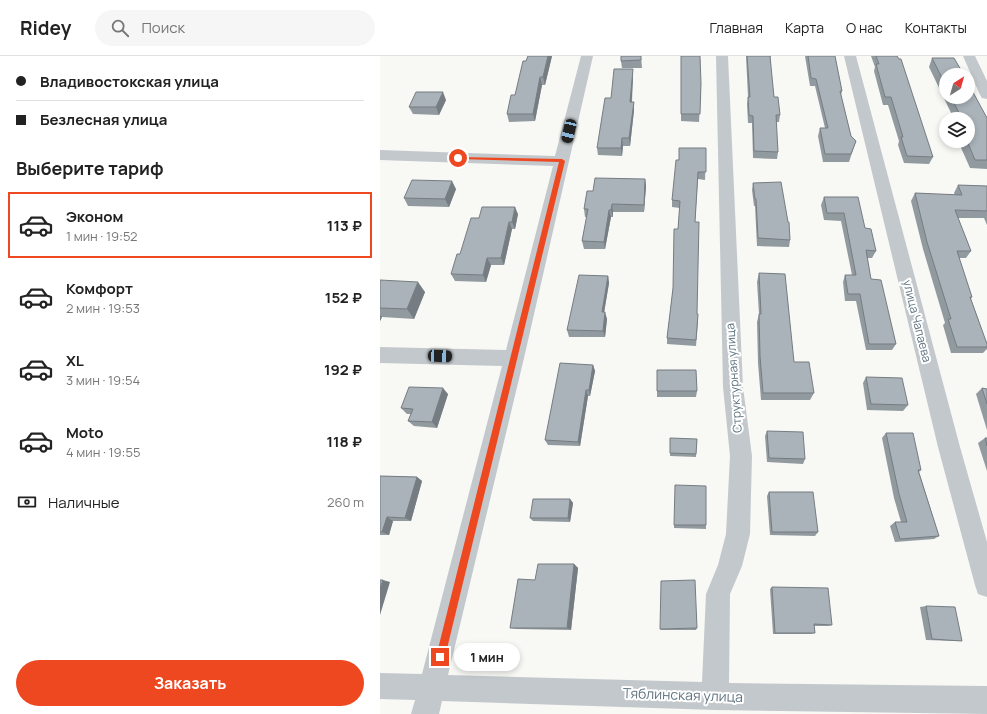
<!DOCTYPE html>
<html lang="ru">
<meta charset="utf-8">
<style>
:root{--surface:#fff;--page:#f6f6f6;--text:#222;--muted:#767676;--line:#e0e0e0;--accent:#ee4820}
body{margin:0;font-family:Manrope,sans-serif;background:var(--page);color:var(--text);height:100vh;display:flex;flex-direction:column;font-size:15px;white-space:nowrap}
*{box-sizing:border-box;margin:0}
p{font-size:13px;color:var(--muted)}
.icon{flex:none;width:22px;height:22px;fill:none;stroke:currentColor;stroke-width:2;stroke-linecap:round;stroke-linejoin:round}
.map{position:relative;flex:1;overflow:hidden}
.details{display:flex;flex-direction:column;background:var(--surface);width:380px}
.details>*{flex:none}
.guide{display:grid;align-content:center;height:88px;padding:0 16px;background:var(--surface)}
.needle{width:26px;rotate:37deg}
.buttons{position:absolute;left:559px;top:12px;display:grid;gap:8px}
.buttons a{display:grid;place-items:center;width:36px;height:36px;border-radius:50%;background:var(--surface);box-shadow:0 2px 6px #0003;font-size:20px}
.end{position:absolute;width:18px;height:18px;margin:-9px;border:5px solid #ee4820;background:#fff;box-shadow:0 0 0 2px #fff}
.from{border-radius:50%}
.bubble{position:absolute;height:28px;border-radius:14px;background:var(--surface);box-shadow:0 2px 6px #0003;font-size:13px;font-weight:700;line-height:28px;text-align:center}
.car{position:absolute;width:12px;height:24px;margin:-12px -6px;border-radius:5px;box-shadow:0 0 3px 1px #0007;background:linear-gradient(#222 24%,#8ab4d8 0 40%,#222 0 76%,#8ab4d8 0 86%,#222 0)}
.guide b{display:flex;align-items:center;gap:14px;height:38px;font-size:15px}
.guide b+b{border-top:1px solid var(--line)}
.guide i{width:10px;height:10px;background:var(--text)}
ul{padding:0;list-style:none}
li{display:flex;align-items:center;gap:12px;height:66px;margin:0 8px 6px;padding:0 8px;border:2px solid transparent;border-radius:0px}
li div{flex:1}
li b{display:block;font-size:15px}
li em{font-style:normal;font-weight:700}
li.current{border-color:var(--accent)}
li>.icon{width:36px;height:36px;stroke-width:1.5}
h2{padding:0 16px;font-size:18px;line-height:48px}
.pay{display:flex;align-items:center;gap:10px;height:44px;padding:0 16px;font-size:15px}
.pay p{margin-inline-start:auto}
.action{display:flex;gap:8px;margin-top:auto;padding:8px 16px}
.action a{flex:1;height:46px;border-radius:24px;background:var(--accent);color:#fff;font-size:16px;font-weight:700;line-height:46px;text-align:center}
header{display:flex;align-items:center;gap:24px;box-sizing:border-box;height:56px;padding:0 20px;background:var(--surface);border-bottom:1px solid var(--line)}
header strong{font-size:19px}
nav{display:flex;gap:22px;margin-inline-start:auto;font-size:14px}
.search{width:280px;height:36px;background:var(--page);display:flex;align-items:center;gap:10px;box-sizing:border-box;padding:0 14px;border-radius:22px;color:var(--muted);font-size:15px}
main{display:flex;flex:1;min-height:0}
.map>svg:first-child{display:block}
</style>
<header>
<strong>Ridey</strong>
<div class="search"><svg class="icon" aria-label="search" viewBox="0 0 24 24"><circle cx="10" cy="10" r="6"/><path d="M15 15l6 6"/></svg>Поиск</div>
<nav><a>Главная</a><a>Карта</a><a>О нас</a><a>Контакты</a></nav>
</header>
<main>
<section class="details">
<div class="guide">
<b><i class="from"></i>Владивостокская улица</b>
<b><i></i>Безлесная улица</b>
</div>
<h2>Выберите тариф</h2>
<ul>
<li class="current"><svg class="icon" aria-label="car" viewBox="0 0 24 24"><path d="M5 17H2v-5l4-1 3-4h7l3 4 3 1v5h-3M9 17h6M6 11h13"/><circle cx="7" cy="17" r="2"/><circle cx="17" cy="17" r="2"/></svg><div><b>Эконом</b><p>1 мин · 19:52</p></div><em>113 ₽</em></li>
<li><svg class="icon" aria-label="car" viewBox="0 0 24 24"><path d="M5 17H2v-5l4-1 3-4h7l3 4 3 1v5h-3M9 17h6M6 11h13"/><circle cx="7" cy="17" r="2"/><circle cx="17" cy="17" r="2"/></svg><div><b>Комфорт</b><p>2 мин · 19:53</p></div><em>152 ₽</em></li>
<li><svg class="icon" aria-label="car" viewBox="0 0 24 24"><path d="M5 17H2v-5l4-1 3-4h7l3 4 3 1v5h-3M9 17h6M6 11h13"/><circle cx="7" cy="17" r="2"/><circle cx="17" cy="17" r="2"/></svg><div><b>XL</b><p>3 мин · 19:54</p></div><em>192 ₽</em></li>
<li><svg class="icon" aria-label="car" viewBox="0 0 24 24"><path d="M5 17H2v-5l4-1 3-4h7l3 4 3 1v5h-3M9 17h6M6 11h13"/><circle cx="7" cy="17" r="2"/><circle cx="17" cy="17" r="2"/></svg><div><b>Moto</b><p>4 мин · 19:55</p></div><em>118 ₽</em></li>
</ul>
<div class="pay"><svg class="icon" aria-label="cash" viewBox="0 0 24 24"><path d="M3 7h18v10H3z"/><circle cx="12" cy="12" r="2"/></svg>Наличные<p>260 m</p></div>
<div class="action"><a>Заказать</a></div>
</section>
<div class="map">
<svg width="607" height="658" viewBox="0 0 607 658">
<rect width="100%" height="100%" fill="#f8f8f5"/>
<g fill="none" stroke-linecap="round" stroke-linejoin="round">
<g fill="#c3c8cc" fill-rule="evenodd">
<path d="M201,0H213L144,302L68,619L322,626L326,538L338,509L346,478L350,400L343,331L336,0H348L363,331L372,400L370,478L362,510L350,538L349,627L607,630V658L335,654L62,645L59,658H31L35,644L0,643V617L42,618L122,310L0,307V291L126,294L173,110L0,104V94L175,100Z"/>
<path d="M464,0H476L580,391L607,486V541L598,538L595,529L558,391Z"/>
<path d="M583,0H595L607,25V43L602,42L600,39Z"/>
</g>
</g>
<g fill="#919a9f">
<path d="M148,0H172L165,29H162L155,65L129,66L127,58L135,39Z"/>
<path d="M261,0L262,12H242L241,5Z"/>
<path d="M301,0L321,27L319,66L301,65Z"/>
<path d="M366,0H391L390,3L394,41L400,59L399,66H396L398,96L397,103L373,102L372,67H368L367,48L368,41Z"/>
<path d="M425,0H455L462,35L461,39L471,80L476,85L469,106H443L438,80L440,72H445L435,30H430Z"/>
<path d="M491,0H517L553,101L549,108L524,107L518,89L519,85L508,49H503L494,15L495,11Z"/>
<path d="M552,2L566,19V41H588L607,62V113L590,112L578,85H588V63H574L549,11Z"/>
<path d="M253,21L252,46L254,54L250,90H243L242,100L218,99L217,92L231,42Z"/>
<path d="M66,44L59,59L33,58L29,51Z"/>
<path d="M326,92L325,124L318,123L315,166L317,258L318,265L316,290L287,288V282L293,232L298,173L300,152L292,151V144L299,104Z"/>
<path d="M265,123L266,130L264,156H233V161H231L225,193H204L202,185L207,161H205L204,153L213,135Z"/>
<path d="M373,127L410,184L409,191L377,190L375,150H374L372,134Z"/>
<path d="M578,129L607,130V169L604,162H578L591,195L586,202H579L592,241L591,243L607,288V293L603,297H571L563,269L565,267L543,193L531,145L535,137L575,139L574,137Z"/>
<path d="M76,133L69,151L28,150L24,142Z"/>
<path d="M444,141L485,172L496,195L492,202H487L491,223L516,288L512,294H486L476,245H465L463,226L465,219H472L461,165L444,164L441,149Z"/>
<path d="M138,158L135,173H132L124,209H111L106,226L75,225L71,218L99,162Z"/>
<path d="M379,217L414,306L434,337L430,344H381L378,307L377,266L379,258L377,226Z"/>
<path d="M228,220L229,227L224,256L227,263L225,281H189L187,274Z"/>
<path d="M0,224L45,236L34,263L2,261L0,265Z"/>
<path d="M213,309L215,315L210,340H208L200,390L168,389L165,384Z"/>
<path d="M486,321L528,349L523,355L487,354L483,327Z"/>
<path d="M602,332L607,333V374L596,338Z"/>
<path d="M277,335H317L316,341H277Z"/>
<path d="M68,338L57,372L34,370L28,365L31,358H27L21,352Z"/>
<path d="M387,375L425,403L423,408L387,406L385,380Z"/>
<path d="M506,377L541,414L539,416L559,480L554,483L515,486L510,470L515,466H521L514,442L502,382Z"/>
<path d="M605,382H607V415L598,387Z"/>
<path d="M317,383L316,401L290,400V397Z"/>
<path d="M0,420L37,421L42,425L31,465H13L9,479H0Z"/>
<path d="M389,436L438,476L435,480L390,479L387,440Z"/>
<path d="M190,443L193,447L190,466L153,465L150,462Z"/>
<path d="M294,469H326V473L294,472Z"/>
<path d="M194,508L198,512L191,574L136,573L130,572L155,524Z"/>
<path d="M392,531L452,569L448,570H434L435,577L431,578H393L390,533Z"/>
<path d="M546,550L582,585H575L546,584L540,551Z"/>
<path d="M317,572L316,574H281L280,573Z"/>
</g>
<g fill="#767d82">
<path d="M168,0H172L165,29L163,21Z"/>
<path d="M253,13V21L251,54L250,46Z"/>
<path d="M160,21L162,29L155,65L153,58Z"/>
<path d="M63,36L66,44L59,59L56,51Z"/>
<path d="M254,46V54L250,90L249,82Z"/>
<path d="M242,82L243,90L242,100L241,92Z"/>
<path d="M265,123L266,130L264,156V149Z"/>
<path d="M72,125L76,133L69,151L65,143Z"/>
<path d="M232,148L233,156V161L231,154Z"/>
<path d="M135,151L138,158L135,173L132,166Z"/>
<path d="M229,154L231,161L225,193L224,186Z"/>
<path d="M129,166L132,173L124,209L121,202Z"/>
<path d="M107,202L111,209L106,226L103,219Z"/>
<path d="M228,220L229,227L223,263L222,256Z"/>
<path d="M38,226L45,236L34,263L27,253Z"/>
<path d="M225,256L227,263L225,281L223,275Z"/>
<path d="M0,259L2,261L0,265Z"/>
<path d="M213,309L215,315L210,340L209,334Z"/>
<path d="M63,332L68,338L57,372L52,366Z"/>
<path d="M206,334L208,340L200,390L198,386Z"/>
<path d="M37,421L42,425L31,465L25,462Z"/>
<path d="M190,443L193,447L190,466L188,462Z"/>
<path d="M7,461L13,465L9,479L2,476Z"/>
<path d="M194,508L198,512L191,574L187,572Z"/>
<path d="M3,524L10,526L0,559V532Z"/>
</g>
<g fill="#a9b3b9" stroke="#767d82">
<path d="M148,0H168L163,21H160L153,58H127L131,39H135L143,5H146Z"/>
<path d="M241,0H261V4L241,5Z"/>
<path d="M301,0H320L321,27L320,58H301Z"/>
<path d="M367,0H390L394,41H398L400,59H396L398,96L374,95L373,60L369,59L368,41H370Z"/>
<path d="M428,0H455L462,35H460L471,80L476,85L471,98H445L440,72H448L436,23L431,22Z"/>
<path d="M496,0H517L519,3H521L553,101L527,100L521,81H523L511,41H505L496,8H499Z"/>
<path d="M552,2H574L584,19H566V30Z"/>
<path d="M234,13H253L250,46H254L249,82H242L241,92H217L225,42H231Z"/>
<path d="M588,27L607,62V104H595L587,85H588V63H582L571,41H588Z"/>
<path d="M36,36H63L56,51H29Z"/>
<path d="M299,92H326V116H318L315,166H319L317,258H318L316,284L287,282L293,232L294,173H298L300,145L292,144L296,104H299Z"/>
<path d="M215,122L265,123L264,149L232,148L231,154H229L224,186L202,185L208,153H204L207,135H213Z"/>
<path d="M32,124L72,125L65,143L24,142Z"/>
<path d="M401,126L408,166H409L410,184L378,182L376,143H375L373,127Z"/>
<path d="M578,129L607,130V155L575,154L591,195H577L592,241H590L607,288V291H577L568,263H571L547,186L535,137L582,139Z"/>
<path d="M444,141H478L485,172L491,173L496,195L486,194L491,223L501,224L516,288H489L480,238H468L465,219H476L464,157H447Z"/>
<path d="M102,151H135L132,166H129L121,202H107L103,219L71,218L77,198H80L91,162H99Z"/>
<path d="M379,217L405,218L414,306H429L434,337H383L380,300L379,258H381Z"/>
<path d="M199,219L228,220L222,256H225L223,275L187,274Z"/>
<path d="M0,224L38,226L27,253L0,252Z"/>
<path d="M180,307L213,309L209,334H206L198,386L165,384Z"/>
<path d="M277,314H316L317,335H277Z"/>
<path d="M486,321L522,322L528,349L491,348Z"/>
<path d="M29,331L63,332L52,366L28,365L33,353L21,352Z"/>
<path d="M602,332L607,333V348Z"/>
<path d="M387,375L423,376L425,403L389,402Z"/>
<path d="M506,377H533L541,414H538L559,480L520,483L515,466H527L519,438Z"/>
<path d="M290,382L317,383L316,398L290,397Z"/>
<path d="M605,382H607V390Z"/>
<path d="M0,420L37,421L25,462L7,461L2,476H0Z"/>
<path d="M295,429L326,430V469H294Z"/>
<path d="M389,436H433L438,476H392Z"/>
<path d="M153,443H190L188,462H150Z"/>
<path d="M158,508H194L187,572H130L138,523L155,524Z"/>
<path d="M0,524H3L0,532Z"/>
<path d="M315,524L317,572L280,573L281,525Z"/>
<path d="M392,531L448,532L452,569L434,568L435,577H395Z"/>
<path d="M546,550L575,551L582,585L552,583Z"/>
</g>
<path fill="#ee4820" d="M76,101L182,103L185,105L65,601L63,604L60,605L57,604L56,601L179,106L78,103Z"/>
<g text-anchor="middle" stroke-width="4" stroke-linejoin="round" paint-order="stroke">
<g font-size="12" fill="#617582" stroke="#fff">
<text transform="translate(537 265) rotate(76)" y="4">улица Чапаева</text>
<text transform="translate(354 322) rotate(-94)" y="4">Структурная улица</text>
</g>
<g font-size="14" fill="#617582" stroke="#fff">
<text transform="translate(303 639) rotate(2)" y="5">Тяблинская улица</text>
</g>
</g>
</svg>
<div class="buttons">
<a><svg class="needle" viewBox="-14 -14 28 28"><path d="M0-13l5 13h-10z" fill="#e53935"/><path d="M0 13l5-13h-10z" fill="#767676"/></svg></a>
<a><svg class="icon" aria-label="layers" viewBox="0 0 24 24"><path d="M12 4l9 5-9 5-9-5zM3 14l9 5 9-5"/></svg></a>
</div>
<i class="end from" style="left:78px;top:102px"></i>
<i class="end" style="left:60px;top:601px"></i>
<div class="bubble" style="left:74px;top:587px;width:66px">1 мин</div>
<i class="car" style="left:189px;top:75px;rotate:193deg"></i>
<i class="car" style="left:60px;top:300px;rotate:92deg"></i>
</div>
</main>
